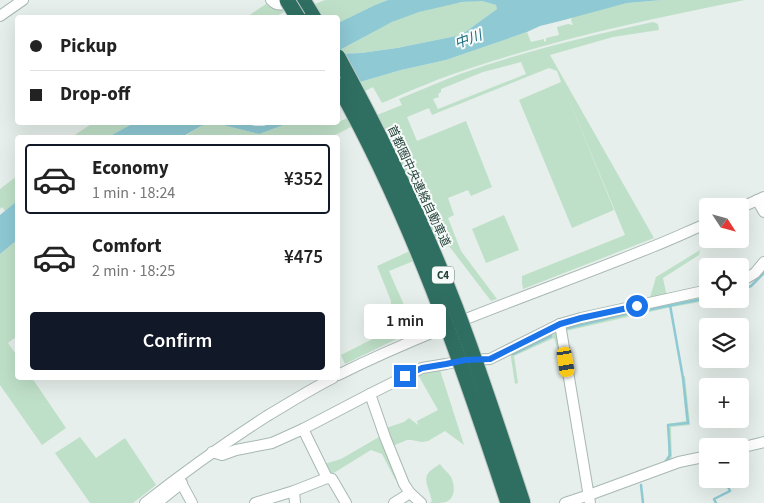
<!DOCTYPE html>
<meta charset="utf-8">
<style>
:root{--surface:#fff;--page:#f6f6f6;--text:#222;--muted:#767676;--line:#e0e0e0;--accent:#111827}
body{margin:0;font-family:"Source Sans 3","Noto Sans JP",sans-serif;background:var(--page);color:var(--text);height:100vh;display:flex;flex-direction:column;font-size:19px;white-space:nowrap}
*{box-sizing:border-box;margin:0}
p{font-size:16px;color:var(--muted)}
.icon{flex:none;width:28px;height:28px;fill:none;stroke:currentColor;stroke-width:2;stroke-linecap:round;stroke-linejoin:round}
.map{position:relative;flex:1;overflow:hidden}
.drawer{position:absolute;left:15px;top:135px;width:325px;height:245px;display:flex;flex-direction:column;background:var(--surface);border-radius:5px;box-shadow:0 5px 20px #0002}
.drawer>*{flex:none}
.guide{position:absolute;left:15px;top:15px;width:325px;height:110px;border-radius:5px;box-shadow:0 5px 20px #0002;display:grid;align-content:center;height:110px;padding:0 15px;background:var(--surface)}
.needle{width:32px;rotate:126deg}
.controls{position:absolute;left:699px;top:198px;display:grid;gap:10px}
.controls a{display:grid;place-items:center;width:50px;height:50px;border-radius:5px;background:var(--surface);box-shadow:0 5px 20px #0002;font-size:25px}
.end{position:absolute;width:22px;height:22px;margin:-11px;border:6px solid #1a73e8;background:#fff;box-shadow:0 0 0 2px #fff}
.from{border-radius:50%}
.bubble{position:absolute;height:35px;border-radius:5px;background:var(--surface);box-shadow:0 5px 20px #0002;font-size:16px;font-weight:600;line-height:35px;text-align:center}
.car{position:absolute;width:15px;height:30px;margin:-15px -8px;border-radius:6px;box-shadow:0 0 4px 1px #0007;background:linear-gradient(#f5c518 24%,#345 0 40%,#f5c518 0 76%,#345 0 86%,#f5c518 0)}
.guide b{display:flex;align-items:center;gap:18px;height:48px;font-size:19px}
.guide b+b{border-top:1px solid var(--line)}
.guide i{width:12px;height:12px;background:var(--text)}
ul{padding:9px 0 0;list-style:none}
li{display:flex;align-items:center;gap:15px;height:70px;margin:0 10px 8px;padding:0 5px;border:2px solid transparent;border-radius:5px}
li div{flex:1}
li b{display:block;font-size:19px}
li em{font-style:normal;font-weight:600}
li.selected{border-color:var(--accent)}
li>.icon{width:45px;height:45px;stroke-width:1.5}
.button{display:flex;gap:10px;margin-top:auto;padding:10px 15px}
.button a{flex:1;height:58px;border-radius:5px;background:var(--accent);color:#fff;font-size:20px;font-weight:600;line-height:58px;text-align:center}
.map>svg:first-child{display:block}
</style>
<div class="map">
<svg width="764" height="503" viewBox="0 0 764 503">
<rect width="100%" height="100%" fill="#e6efeb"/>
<g fill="#bfe0c8" fill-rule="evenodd">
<path d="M325,0H388L375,5L338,23V18H303L310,6Z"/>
<path d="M662,0H745C654,18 562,38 474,67C442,77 412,90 382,103L373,87L338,105V86L360,82L401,70L446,60L527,32L531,42L544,39V42L546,41V38L559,35L557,27L568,24L573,25L571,20L572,17L627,3Z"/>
<path d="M474,1H482L496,5L497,9L461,35L397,48L361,53L338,54V51C356,42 374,31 392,22C418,11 446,3 474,1Z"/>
<path d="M266,4C272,9 275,10 282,9L284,12L275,17L245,18Z"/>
<path d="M653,22L658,24L659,30L613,37L550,55L654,238L523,289L522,283V276L625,235L565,90L614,210L572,228L519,100L561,82L557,71L549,68L432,115L429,108L407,117L417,141L466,121L492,187L471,196L468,190L448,198L454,215L448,218L461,251L497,299L491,301L449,246L440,249L411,185L377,115L402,105L399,99C419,91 439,82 460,74C522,52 588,36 653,22ZM521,62L526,74L438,109L433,99L439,97L438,94L441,92V89L483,72Z"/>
<path d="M349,117L353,126L331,137L182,138L201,126L215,123L259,134L289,123L338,122V120L339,122Z"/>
<path d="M93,123H134L108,137L70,138Z"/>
<path d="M17,176V201L5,211L2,207L0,209V189Z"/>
<path d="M504,215L519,250L486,263L472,229Z"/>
<path d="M17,240V336L8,343L17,356L18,378H32L66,428L42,445L0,385V254Z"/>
<path d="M412,250L416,260L389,271L415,330L345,364L341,355L400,325L391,306V301L377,266Z"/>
<path d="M700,250L699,255L663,278L667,297L649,301L656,277Z"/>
<path d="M707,293L708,299H716L667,308L566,331L591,483L594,488L637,476L636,471L662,463L668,456V424L686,421L682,377L685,376L690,425L671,427L672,462L637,476L595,490L590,487L562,330L564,326L572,322Z"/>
<path d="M549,332L555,333L558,336L585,489L584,492L579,494L583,489L563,377L561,367L557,359L558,351L554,338L514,356L518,383L515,384L510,351Z"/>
<path d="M439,367L464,445L445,431L428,441L422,442L411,440H407L390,447L383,429L404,422L409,418L418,425L417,421L438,410L417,373Z"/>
<path d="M80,437L96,458L125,438L156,485L133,503H90L55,453Z"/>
<path d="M379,437L399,479H395L382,454L371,450L332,474L327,471L324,464L341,459Z"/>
<path d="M440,464C443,469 448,472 451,477C455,485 456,498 446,502C442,503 435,503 430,503L432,501C427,481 419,476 440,464Z"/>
</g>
<g fill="#8ec9d4">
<path d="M388,0H662L627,3L564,20L540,26L527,32L446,60L401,70L360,82L338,86V54L361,53L397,48L461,35L497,9L496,5L482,1L462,2L419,12L392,22L338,51V23L375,5Z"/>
<path d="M240,122L255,126H264L272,123H289L259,134L215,123L201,126L182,137H108L134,123Z"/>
<path d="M17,201V240L0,254V215Z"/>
</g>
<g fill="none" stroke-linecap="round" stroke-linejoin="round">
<g stroke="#8ec9d4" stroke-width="2.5">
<path d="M740,291L751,286L764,273"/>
<path d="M568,328L622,315L708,298"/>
<path d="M513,354L551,336"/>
<path d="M665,463L670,455L668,425L688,423L683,378L670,305"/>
<path d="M641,485L643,503"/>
<path d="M716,503L714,499L730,491L724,479"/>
</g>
<defs>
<g id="minor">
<path d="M271,0C278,8 285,4 294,0"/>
<path d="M0,16L23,0"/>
<path d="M757,200L764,212"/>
<path d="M740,208L764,197"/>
<path d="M740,282L755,273L764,262"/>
<path d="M560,324L590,503"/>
<path d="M338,375C439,325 546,290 652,247C670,240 689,231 708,223"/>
<path d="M370,394L385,437L404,484L410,493L421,503"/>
<path d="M303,429L327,478L332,479L346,503"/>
<path d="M740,448L764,442"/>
<path d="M212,452L222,455L236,450L272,443L303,429L370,394L422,368L446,364L465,360L490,359L560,324L581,318L708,290"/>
<path d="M179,479L192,503"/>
<path d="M294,491L295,503"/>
<path d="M145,503C184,472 225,443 267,416C289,403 311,389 333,378"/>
<path d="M157,503L182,483"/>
<path d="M255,503L294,491L327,478"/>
<path d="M394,503L410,493"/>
<path d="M565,503L589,495L679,462L708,456"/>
</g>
<path id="highway" d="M303,0L314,18"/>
</defs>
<use href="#minor" stroke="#a8b8b2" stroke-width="12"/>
<use href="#highway" stroke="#c2cac8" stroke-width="17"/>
<use href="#minor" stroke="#fff" stroke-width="10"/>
<use href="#highway" stroke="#2f6f62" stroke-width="15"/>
<defs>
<g id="highway-bridge">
<path d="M287,0L298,18"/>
<path d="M338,57C382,138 422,220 455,306C480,371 501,437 523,503"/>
<path d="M338,85C412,217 461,360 508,503"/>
</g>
</defs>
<use href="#highway-bridge" stroke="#c2cac8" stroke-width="17" stroke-linecap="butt"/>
<use href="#highway-bridge" stroke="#2f6f62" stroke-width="15"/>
</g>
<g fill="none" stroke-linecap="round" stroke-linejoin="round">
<path stroke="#1a73e8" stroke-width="6" d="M405,376L422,368L446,364L465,360L490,359L560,324L581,318L637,306"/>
</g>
<g text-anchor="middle" stroke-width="4" stroke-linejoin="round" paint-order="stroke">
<rect fill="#f7fbf9" stroke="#637a73" stroke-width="1" x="432" y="266.5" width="22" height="17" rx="4"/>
<g font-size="11" font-weight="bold" fill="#24423a">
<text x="443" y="279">C4</text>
</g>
<g font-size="12" fill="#24423a" stroke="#f7fbf9">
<text transform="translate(419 186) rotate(65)" y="4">首都圏中央連絡自動車道</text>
</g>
<g font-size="14" font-style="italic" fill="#1c6f80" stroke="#f7fbf9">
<text transform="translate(468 39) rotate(-20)" y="5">中川</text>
</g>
</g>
</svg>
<div class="controls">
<a><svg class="needle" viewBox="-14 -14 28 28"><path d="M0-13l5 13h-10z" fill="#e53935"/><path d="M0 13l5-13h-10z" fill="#767676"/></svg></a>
<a><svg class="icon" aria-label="locate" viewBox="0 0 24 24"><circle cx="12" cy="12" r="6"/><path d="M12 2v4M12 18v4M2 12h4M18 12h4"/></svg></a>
<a><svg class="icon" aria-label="layers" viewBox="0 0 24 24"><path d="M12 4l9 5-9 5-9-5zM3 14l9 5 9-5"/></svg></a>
<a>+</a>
<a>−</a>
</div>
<i class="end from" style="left:637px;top:306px"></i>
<i class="end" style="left:405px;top:376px"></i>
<div class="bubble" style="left:364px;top:304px;width:82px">1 min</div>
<i class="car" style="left:566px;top:362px;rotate:171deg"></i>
<div class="guide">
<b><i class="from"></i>Pickup</b>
<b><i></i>Drop-off</b>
</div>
<section class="drawer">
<ul>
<li class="selected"><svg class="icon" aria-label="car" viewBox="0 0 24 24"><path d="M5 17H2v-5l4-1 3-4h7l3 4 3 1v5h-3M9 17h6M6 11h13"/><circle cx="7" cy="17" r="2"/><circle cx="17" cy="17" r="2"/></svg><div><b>Economy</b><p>1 min · 18:24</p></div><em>¥352</em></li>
<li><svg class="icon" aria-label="car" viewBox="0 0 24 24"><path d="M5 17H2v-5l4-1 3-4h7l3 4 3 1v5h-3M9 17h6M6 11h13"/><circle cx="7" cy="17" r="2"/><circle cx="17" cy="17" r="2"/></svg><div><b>Comfort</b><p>2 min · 18:25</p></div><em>¥475</em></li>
</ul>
<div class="button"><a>Confirm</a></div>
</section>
</div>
